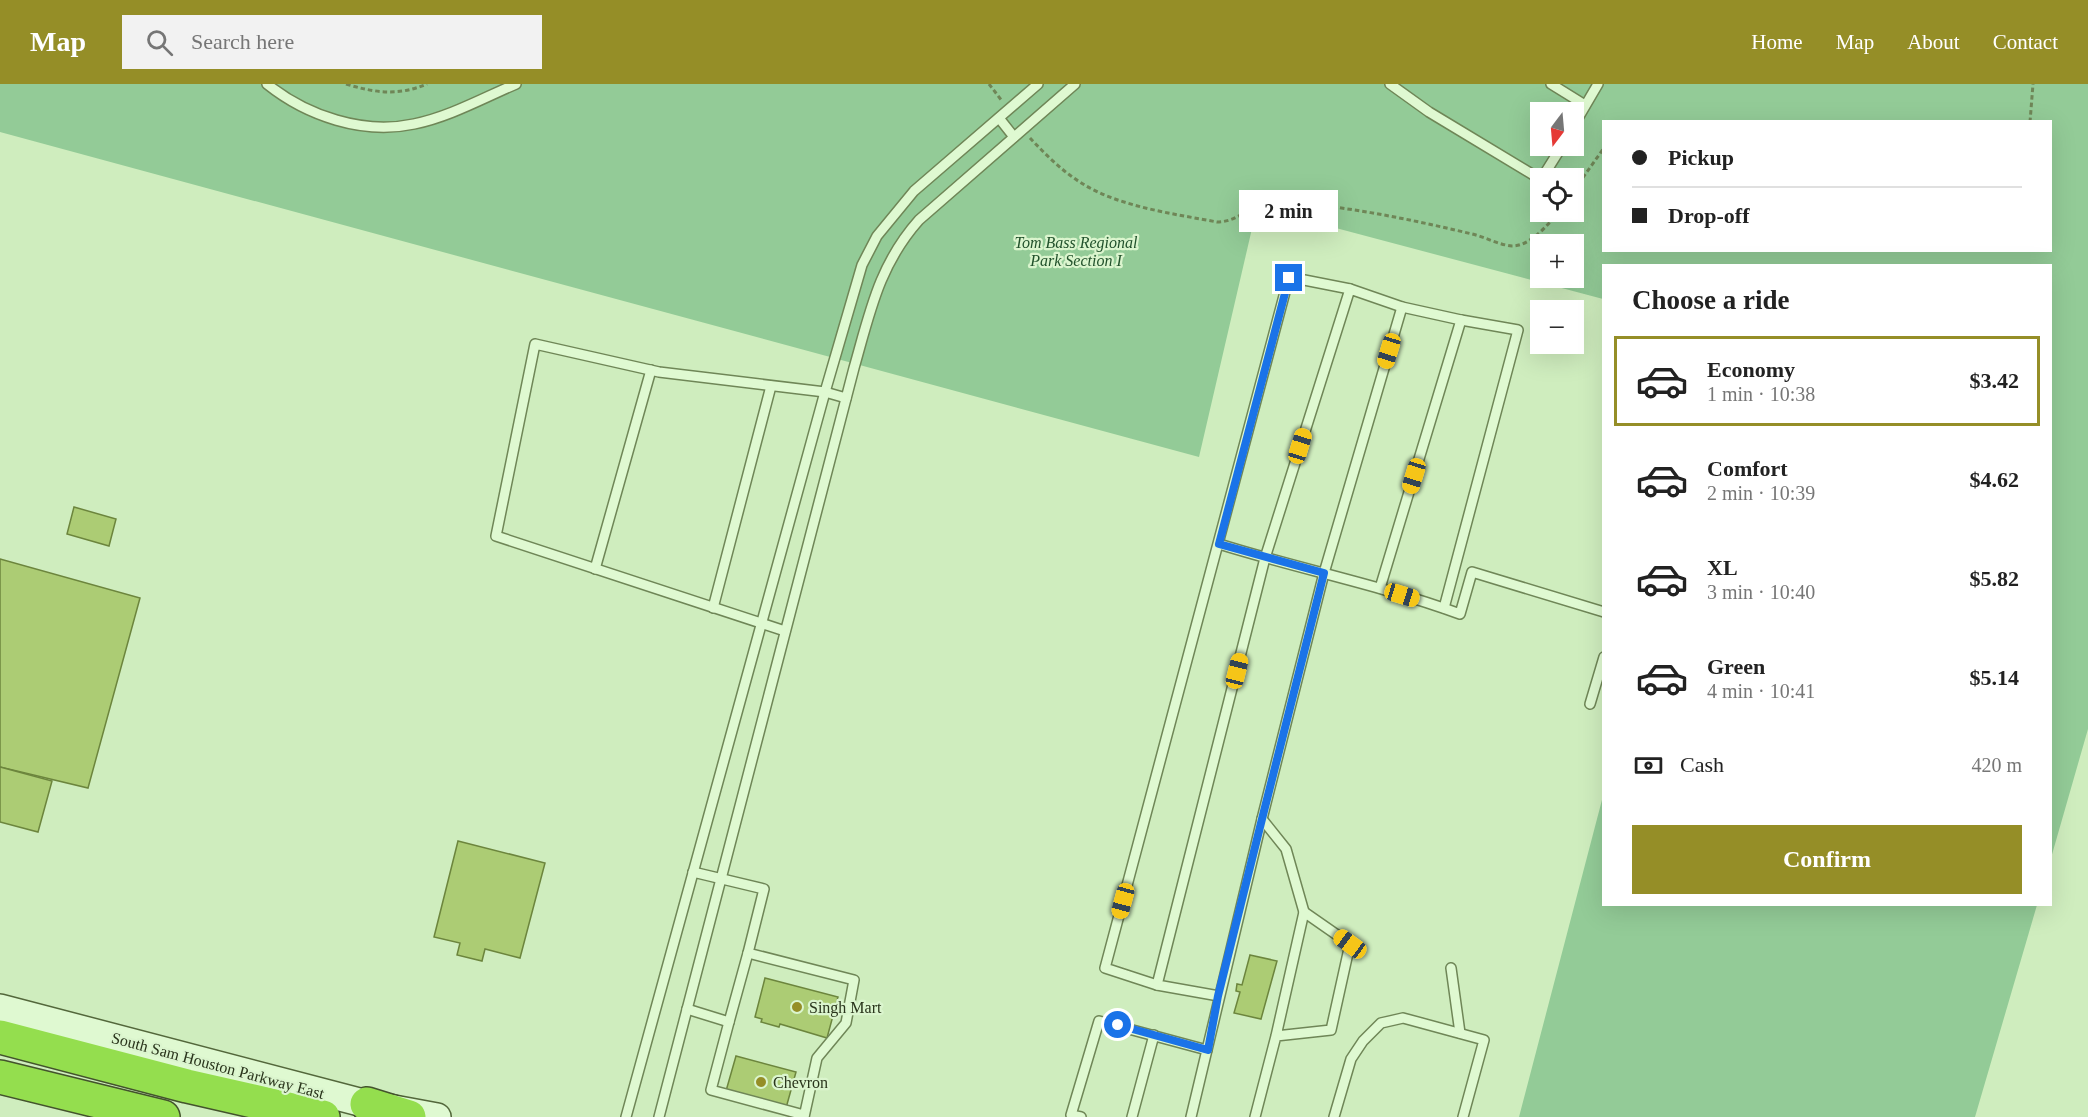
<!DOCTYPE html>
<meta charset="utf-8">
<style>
:root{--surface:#fff;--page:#f2f2f2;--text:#222;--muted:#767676;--line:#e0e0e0;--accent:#958e27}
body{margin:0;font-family:"Times New Roman",serif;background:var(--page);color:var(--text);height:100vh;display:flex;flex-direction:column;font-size:22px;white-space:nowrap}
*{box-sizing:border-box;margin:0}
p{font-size:20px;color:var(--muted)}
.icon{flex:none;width:33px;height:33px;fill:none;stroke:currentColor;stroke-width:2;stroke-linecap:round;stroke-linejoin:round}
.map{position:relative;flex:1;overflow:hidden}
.sheet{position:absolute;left:1602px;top:180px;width:450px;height:642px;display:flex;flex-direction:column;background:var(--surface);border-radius:0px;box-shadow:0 6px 24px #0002}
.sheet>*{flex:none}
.guide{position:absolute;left:1602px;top:36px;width:450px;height:132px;border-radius:0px;box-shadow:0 6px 24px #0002;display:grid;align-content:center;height:132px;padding:0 30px;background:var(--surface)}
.needle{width:39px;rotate:196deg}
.fabs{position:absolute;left:1530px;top:18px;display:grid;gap:12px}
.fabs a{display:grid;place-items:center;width:54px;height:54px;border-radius:0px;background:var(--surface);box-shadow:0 6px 24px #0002;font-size:30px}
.end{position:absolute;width:27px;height:27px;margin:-14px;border:8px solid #1a73e8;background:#fff;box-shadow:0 0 0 3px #fff}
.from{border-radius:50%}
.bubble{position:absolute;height:42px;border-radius:0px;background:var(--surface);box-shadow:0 6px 24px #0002;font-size:20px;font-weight:700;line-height:42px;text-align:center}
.car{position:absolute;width:18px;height:36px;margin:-18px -9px;border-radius:8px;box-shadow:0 0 4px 2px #0007;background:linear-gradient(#f5c518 24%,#345 0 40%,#f5c518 0 76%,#345 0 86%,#f5c518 0)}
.guide b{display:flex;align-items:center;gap:21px;height:57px;font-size:22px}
.guide b+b{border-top:2px solid var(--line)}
.guide i{width:15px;height:15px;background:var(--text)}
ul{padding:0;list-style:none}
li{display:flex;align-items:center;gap:18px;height:90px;margin:0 12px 9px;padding:0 18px;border:3px solid transparent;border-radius:0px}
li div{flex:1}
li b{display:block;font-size:22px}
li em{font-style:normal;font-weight:700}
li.on{border-color:var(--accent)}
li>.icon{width:54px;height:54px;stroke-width:1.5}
h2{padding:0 30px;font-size:27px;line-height:72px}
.pay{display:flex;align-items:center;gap:15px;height:66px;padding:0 30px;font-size:22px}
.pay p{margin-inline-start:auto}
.action{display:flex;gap:12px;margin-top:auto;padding:12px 30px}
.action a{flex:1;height:69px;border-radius:0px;background:var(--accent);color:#fff;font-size:24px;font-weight:700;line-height:69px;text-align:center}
header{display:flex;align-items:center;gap:36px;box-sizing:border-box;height:84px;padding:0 30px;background:var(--accent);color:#fff}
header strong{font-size:28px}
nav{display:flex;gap:33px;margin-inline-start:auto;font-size:21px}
.search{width:420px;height:54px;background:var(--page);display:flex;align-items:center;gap:15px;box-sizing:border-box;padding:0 21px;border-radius:0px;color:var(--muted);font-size:22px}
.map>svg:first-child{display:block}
</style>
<header>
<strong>Map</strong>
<div class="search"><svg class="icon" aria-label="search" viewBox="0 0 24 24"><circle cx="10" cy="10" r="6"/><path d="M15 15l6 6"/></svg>Search here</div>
<nav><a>Home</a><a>Map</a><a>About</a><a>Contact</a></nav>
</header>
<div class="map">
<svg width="2088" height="1033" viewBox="0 0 2088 1033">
<rect width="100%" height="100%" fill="#cfedbe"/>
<g fill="#93cb97" fill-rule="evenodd">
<path d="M0,0H2088V645L2051,774L2050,182H1604L1603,215L1257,123L1199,373L0,48ZM1540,28H1574V62H1540ZM1604,38H2050V166H1604ZM1540,94H1574V128H1540ZM1540,160H1574V194H1540Z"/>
<path d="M1603,712L1604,820L2037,821L1975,1033H1519Z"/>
</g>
<g fill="#accc74" stroke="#6c853d" stroke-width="1.5">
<path d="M74,423L116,435L109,462L67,450Z"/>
<path d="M0,475L140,514L88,704L0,683Z"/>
<path d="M0,683L52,697L38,748L0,738Z"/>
<path d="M458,757L545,779L520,874L485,865L482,877L457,871L460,859L434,853Z"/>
<path d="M1250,871L1277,877L1261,935L1234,929L1240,908L1236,907L1237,900L1242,901Z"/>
<path d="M765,894L838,913L827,954L780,940L779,943L761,938L762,935L755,933Z"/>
<path d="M736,972L796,988L786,1024L726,1007Z"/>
</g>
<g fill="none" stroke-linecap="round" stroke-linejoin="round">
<defs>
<g id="service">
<path d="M267,0C307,32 363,51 414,40C449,33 483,14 516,0"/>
<path d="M1390,0L1429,28L1540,95"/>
<path d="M1551,0L1585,21"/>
<path d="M999,34L1014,53"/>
<path d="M1574,41L1598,0"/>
<path d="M1542,94L1562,62"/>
<path d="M1219,460C1299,485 1381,501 1460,530L1472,488L1604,528"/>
<path d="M595,485L651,286"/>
<path d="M713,524L771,302"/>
<path d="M1444,524L1518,246L1461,236"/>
<path d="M785,547L496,452L535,260L659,288L825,308L846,314"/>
<path d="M1590,620L1604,573"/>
<path d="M1262,735L1286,765L1304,828"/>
<path d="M693,788L764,805L748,869L854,896L846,939L817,974L804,1033"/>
<path d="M1451,884L1460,949"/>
<path d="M1157,901L1105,884L1289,193L1350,205"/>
<path d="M1219,912L1157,901L1265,474L1350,205L1402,223L1461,236L1380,504"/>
<path d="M687,925L729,938L748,869"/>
<path d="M729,938L711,1006L804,1031"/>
<path d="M626,1033L825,308L862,181L877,152L914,107L1038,0"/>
<path d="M659,1033L854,284C870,228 879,181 919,136L1075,0"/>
<path d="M1081,1033L1071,1031L1099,937L1207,966"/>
<path d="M1132,1033L1154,951"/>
<path d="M1191,1033L1262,735L1324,489L1402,223"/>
<path d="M1255,1033L1276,952L1304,828L1350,860L1331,946L1276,952"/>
<path d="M1334,1033L1351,975L1363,957L1381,939L1403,934L1484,956L1463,1033"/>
</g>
<path id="secondary" d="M0,924L367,1020L437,1033"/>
<g id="motorway">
<path d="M0,953L187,1002L323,1033"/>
<path d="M0,993L163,1033"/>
<path d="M367,1020L409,1033"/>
</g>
</defs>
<use href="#service" stroke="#6f8657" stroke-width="12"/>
<use href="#secondary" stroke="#53673b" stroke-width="30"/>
<use href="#motorway" stroke="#43532c" stroke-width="36"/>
<g stroke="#6f8657" stroke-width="3" stroke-dasharray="4.5 3" stroke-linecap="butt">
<path d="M346,0C375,9 399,12 427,0"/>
<path d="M989,0L1002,17"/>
<path d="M2030,38L2033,0"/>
<path d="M1030,54C1046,71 1063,88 1083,100C1120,123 1175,130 1217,138C1234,138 1243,128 1259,122C1277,116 1300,118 1318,121C1370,127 1422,138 1472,150C1485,153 1499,161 1512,162C1531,162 1548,140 1559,128"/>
<path d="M1574,106L1604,64"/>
</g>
<use href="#service" stroke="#dff9d1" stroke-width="9"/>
<use href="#secondary" stroke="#dff9d1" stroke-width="27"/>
<use href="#motorway" stroke="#94de4e" stroke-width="33"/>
</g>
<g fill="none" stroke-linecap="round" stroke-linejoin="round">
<path stroke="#1a73e8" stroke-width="8" d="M1118,941L1208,966L1218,912L1262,735L1324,489L1219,460L1289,194"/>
</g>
<g fill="#958e27" stroke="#dbf5ce" stroke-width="2">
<circle cx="797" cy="923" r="6"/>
<circle cx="761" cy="998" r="6"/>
</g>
<g text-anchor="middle" stroke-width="4.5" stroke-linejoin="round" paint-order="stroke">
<g font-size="16" font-style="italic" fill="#22522c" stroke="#dbf5ce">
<text x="1076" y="164">Tom Bass Regional<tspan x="1076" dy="18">Park Section I</tspan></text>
</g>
<g font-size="16" fill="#2a351c" stroke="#dbf5ce" text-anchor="start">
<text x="809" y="929">Singh Mart</text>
<text x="773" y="1004">Chevron</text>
</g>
<g font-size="16" fill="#2a351c" stroke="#dbf5ce">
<text transform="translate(218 981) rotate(15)" y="6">South Sam Houston Parkway East</text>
</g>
</g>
</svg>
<div class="fabs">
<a><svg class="needle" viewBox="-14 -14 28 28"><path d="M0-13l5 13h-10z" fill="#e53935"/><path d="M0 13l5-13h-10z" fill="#767676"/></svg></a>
<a><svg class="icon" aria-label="locate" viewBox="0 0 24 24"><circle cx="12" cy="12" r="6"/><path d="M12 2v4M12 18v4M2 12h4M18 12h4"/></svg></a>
<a>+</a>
<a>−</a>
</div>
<i class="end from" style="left:1118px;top:941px"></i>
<i class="end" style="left:1289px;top:194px"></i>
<div class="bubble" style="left:1239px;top:106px;width:99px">2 min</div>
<i class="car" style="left:1389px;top:267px;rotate:197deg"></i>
<i class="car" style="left:1300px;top:362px;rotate:17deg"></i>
<i class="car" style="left:1414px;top:392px;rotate:197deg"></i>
<i class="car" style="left:1402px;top:511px;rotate:107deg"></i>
<i class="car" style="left:1237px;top:587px;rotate:14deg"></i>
<i class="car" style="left:1123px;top:817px;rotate:195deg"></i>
<i class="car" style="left:1350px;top:860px;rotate:306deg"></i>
<div class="guide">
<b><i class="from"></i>Pickup</b>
<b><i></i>Drop-off</b>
</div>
<section class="sheet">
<h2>Choose a ride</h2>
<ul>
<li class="on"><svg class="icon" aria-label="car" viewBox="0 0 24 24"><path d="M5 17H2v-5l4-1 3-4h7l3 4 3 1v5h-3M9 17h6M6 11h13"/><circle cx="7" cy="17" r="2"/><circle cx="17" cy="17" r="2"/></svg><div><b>Economy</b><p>1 min · 10:38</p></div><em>$3.42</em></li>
<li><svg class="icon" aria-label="car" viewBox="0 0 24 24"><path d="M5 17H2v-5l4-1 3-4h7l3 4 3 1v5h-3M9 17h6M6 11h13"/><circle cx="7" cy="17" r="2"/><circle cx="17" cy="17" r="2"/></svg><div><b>Comfort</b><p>2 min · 10:39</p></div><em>$4.62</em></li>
<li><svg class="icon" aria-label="car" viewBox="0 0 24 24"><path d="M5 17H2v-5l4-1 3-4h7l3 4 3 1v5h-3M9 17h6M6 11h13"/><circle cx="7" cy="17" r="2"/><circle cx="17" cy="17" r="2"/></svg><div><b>XL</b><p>3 min · 10:40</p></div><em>$5.82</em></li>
<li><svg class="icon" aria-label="car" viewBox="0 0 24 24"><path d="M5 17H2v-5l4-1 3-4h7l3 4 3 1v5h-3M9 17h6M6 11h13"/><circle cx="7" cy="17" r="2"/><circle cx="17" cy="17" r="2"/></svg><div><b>Green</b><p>4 min · 10:41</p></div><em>$5.14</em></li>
</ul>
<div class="pay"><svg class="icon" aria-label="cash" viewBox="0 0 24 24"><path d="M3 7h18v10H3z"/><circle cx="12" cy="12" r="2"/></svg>Cash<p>420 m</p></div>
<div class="action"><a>Confirm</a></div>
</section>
</div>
